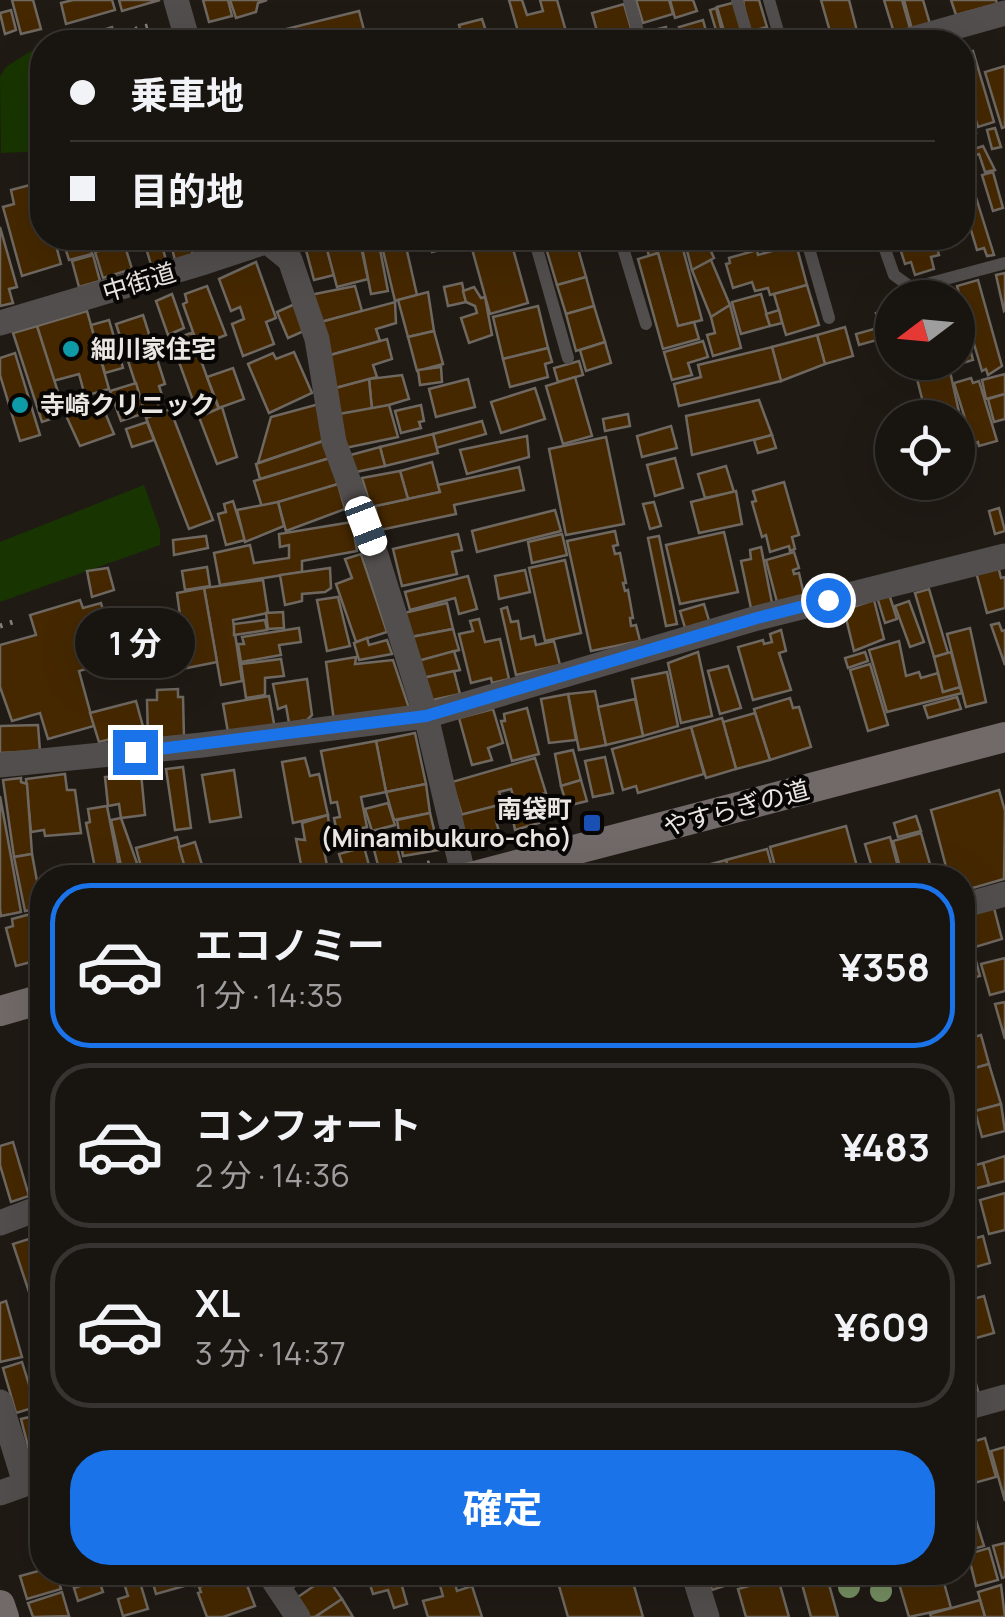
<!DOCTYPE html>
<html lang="ja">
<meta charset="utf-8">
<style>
:root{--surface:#181410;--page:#25211e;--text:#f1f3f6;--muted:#9f9e9f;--line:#363330;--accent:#1a73e8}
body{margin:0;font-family:Manrope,"Noto Sans JP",sans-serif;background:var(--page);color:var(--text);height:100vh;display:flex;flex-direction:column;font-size:38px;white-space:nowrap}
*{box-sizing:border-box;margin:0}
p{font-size:32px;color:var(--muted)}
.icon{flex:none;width:55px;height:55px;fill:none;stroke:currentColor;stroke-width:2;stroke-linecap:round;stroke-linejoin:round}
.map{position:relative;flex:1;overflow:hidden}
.drawer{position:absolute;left:30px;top:865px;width:945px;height:720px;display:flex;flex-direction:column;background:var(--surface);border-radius:40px;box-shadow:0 10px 40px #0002,0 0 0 2px var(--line)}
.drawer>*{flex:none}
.guide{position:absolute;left:30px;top:30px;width:945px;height:220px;border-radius:40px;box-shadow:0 10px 40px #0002,0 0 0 2px var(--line);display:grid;align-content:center;height:220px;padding:0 40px;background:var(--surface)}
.needle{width:65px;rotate:254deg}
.fabs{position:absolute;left:875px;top:280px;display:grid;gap:20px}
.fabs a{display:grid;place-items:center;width:100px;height:100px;border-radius:50%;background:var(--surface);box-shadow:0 10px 40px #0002,0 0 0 2px var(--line);font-size:50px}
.end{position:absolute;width:45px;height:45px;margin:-22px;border:12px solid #1a73e8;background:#fff;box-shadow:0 0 0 5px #fff}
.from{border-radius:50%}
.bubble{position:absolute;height:70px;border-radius:35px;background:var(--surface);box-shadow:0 10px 40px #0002,0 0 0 2px var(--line);font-size:32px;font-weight:700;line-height:70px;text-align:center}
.car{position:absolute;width:30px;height:60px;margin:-30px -15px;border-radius:12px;box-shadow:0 0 8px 2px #0007;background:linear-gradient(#fff 24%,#345 0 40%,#fff 0 76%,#345 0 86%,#fff 0)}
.guide b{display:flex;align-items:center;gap:35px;height:95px;font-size:38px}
.guide b+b{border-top:2px solid var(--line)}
.guide i{width:25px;height:25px;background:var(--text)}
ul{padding:18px 0 0;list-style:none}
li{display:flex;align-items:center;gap:30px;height:165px;margin:0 20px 15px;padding:0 20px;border:5px solid var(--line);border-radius:40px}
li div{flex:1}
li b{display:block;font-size:38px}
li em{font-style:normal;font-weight:700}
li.current{border-color:var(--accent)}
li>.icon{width:90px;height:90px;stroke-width:1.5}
.action{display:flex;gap:20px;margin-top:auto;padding:20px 40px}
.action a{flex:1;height:115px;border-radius:40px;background:var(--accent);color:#fff;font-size:40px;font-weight:700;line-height:115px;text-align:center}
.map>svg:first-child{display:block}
</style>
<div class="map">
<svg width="1005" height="1617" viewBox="0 0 1005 1617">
<rect width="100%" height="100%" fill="#201a15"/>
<g fill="#183501">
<path d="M42,44V144L26,152L1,153L0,77L6,67Z"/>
<path d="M144,485L160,530V545L0,602V542Z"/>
</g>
<g fill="#452800" stroke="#6e6861" stroke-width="2.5">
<path d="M12,0H33L41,29L21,34Z"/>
<path d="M73,0H112L115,10L66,24L61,3Z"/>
<path d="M119,0H160L122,11Z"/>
<path d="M203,0H228L232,16L209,22Z"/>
<path d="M230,0H267L258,3L256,12L236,18Z"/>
<path d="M509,0H522L527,15L543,11L540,0H557L569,42H521Z"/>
<path d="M636,0H669L673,14L643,23Z"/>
<path d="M670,0H693L697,11L675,18Z"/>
<path d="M743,0H759L767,27L748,32Z"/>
<path d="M821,0H849L858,35L833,42Z"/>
<path d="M884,0H902L911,32L895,36Z"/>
<path d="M904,0H923L930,24L912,29Z"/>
<path d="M951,0H996L997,4L956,15Z"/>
<path d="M736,2L744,33L726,38L717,7Z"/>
<path d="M624,4L635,42H600L592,13Z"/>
<path d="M716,8L724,39L719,40L710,10Z"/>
<path d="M11,10L16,30L5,34L0,13Z"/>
<path d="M359,11L365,34L332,42H252L250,38Z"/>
<path d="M482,19L486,31L462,37L459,25Z"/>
<path d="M703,20L709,42H684L679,27Z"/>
<path d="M112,27L114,32L119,31L122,41L100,42L97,32Z"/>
<path d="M666,27L669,37L675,35L677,42H653L650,31Z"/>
<path d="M767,28L771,42H719Z"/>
<path d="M452,31L455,42H432L430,37Z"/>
<path d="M973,51L994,122L978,127L962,74V54Z"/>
<path d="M1005,66V127L1002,128L985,72Z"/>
<path d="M962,87L976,133L962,136Z"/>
<path d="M995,128L1001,147L992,149L987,130Z"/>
<path d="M983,146L995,170L985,172L979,154L976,155L974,149Z"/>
<path d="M993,172L1003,208L993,211L982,175Z"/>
<path d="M30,185L33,194L41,191L42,238H54L61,264L22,276L3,207L14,204L11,190Z"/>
<path d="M974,191L994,255L987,256L984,248L977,250L962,200V195Z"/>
<path d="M0,227L17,287L9,289L13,303L0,306Z"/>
<path d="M62,238H88L92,254L69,260Z"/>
<path d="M143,238H160L167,264L152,268Z"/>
<path d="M189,238L193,255L175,260L170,241Z"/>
<path d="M197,238H216L217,244L200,249Z"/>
<path d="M324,238L334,275L314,280L303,239Z"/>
<path d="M343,238H359L368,279L337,287L325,242Z"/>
<path d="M380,238H404L417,295L395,301Z"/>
<path d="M429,238H469L470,243L432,252Z"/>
<path d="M469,238H510L528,303L490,314Z"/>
<path d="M543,238H575L586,277L557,285Z"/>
<path d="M644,238H680L702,320L678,326L658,253L649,256Z"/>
<path d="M705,238L714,258L692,270L685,243Z"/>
<path d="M914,238H934L939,255L931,257L934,269L915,275L911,262L905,264L898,242Z"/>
<path d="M378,239L388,291L371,294L361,242Z"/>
<path d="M124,243L132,269L103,278L95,252Z"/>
<path d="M796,244L807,285L770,295L768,288L755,291L752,282L733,288L726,264L730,263L729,258L757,250L758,255Z"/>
<path d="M658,253L678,326L694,322L699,339L663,349L638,259Z"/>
<path d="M93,255L100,281L79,287L72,261Z"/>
<path d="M711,260L730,305L711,317L692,270Z"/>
<path d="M256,262L276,318L266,322L274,344L243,356L232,324L244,319L240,307L231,311L219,279Z"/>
<path d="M1005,273V310L1004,311L996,275Z"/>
<path d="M586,277L594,306L566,314L557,285Z"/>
<path d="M978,280L1002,366L988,375L986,369L982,371L957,286Z"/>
<path d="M462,283L466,302L448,306L444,287Z"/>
<path d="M807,285L819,325L786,335L774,294Z"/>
<path d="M207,286L226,335L198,346L183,304L187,302L185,294Z"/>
<path d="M355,286L362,311L317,323L310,295Z"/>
<path d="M474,287L481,298L485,297L492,335L469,343L461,318L477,313L475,306L466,302L463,291Z"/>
<path d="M428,292L434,331L408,337L398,300Z"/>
<path d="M172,294L184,328L168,335L156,301Z"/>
<path d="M761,294L770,326L741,334L732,302Z"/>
<path d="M395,302L396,323L376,329L380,341L327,356L317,323Z"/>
<path d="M295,304L306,330L288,338L277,312Z"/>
<path d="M730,305L741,348L713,356L707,335L715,333L711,317Z"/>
<path d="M538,306L548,348L503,359L493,317Z"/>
<path d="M594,306L605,342L576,351L566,314Z"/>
<path d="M889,309L892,335L888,336L886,328L881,329L876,313Z"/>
<path d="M779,310L782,323L770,326L766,314Z"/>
<path d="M87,311L109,389L85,396L79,374L53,381L37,326Z"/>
<path d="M143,315L165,384L159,386L163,398L157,400L159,408L145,413L116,324Z"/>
<path d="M109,320L123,368L105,373L91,325Z"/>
<path d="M963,323L973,360L949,367L947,362H958V324Z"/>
<path d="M37,326L58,392L47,396L54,418L42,422L13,333Z"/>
<path d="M845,327L853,356L825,364L817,335Z"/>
<path d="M881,327L884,338L859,345L856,334Z"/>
<path d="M434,331L443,364L417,371L408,337Z"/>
<path d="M191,333L219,410L199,417L171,340Z"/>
<path d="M817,335L825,364L781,381L772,347Z"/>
<path d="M387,339L392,359L373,365L377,377L332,389L327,356Z"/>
<path d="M703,341L708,357L688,363L692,375L672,380L664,352Z"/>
<path d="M605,342L611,363L586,371L580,350Z"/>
<path d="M772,347L781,381L679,406L674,384L701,377L698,365Z"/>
<path d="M548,348L552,362L545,364L548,377L510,387L503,359Z"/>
<path d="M294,352L312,393L269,413L248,364L273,353L276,359Z"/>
<path d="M15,353L40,435L20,441L0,375V358Z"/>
<path d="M579,361L583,375L558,382L554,368Z"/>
<path d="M441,367L442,382L420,385L418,370Z"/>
<path d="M949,367L961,421L958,422V418H927L916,375Z"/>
<path d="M233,368L244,399L219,408L207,377Z"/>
<path d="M1005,374V394L986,399L982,380Z"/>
<path d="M402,375L409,399L372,410L369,379Z"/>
<path d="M575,377L592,436L563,444L546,386Z"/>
<path d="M971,378L973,383L979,381L997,441L979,446L978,442L973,444L954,383Z"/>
<path d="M369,379L372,410L339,414L332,389Z"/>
<path d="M468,379L475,407L436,417L429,389Z"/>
<path d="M136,383L145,413L121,421L110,391Z"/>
<path d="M535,388L545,419L501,433L491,402Z"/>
<path d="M1005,394V419L994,422L988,399Z"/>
<path d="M80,397L86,405L99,398L114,434L80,446L63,409L65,404Z"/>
<path d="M759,400L772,435L692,455L686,416Z"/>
<path d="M319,404L329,439L258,463L271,417Z"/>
<path d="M389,405L398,437L345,448L339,414Z"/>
<path d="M421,405L424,421L419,422L421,428L401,433L395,411Z"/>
<path d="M222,407L237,457L217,464L199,417Z"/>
<path d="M170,409L213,520L189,529L146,418Z"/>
<path d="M628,414L630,426L605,431L603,419Z"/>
<path d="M482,421L486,434L436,448L433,434Z"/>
<path d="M147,422L154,440L132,447L126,429Z"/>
<path d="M962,424L972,459L966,461L958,433V425Z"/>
<path d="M671,426L677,448L642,457L637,436Z"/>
<path d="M433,434L438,453L385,466L380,447Z"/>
<path d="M772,435L776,448L758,453L754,440Z"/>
<path d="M527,436L529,457L467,474L460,450Z"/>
<path d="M606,437L624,524L566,535L549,449Z"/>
<path d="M329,439L330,458L260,479L256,464Z"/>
<path d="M380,447L385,466L351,473L347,456Z"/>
<path d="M330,458L338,484L262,507L254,481Z"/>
<path d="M675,458L683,488L655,496L647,465Z"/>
<path d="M432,462L440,492L408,499L400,471Z"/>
<path d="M726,466L734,492L705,498L698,474Z"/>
<path d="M519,467L524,490L454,505L456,514L380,530L375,506L440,492L438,485Z"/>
<path d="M400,471L408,499L371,507L362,478Z"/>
<path d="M784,482L799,535L792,537L795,549L790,551L789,546L770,552L766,535L762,537L752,502L756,501L753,491Z"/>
<path d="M338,484L345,509L286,531L278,502Z"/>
<path d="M736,491L742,524L699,533L691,502Z"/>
<path d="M233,501L245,540L226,545L218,514L226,512L224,504Z"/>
<path d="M278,502L284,526L245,542L237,510Z"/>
<path d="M654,502L661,526L650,529L643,504Z"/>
<path d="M999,508L1005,531L995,534L989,511Z"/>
<path d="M555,510L561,531L477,552L472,531Z"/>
<path d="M352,522L357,551L302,561V572L220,585L214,553L250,545L254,563L289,558V545L280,547L279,534Z"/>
<path d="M615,531L618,545L613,546L615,554L620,553L626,583H623L625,591L628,590L633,618H630L631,626L636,625L640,641L591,651L567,541Z"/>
<path d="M724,532L738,592L680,604L666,545Z"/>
<path d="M458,534L462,550L452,552L457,574L402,586L393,549Z"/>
<path d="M562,534L567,555L532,563L528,542Z"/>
<path d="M206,536L208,548L174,555L173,540Z"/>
<path d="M659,536L677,624L666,626L648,538Z"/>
<path d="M761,547L773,608L752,613L741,561L751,559L750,550Z"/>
<path d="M794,552L799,568L793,570L794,574L799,573L804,595L778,606L766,560Z"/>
<path d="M361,554L387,632L356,642L336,584L352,578L345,559Z"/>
<path d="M565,560L581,633L545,641L529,568Z"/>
<path d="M998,566L1001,578L1005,577V608L987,613L976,572Z"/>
<path d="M207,567L210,586L185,590L182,571Z"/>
<path d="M108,568L114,590L92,597L87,571Z"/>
<path d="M330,568L331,588L325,592L302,594V601L285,605L280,575Z"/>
<path d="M525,570L530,592L499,599L495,576Z"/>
<path d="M468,576L477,609L459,614L455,598L410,610L405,592Z"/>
<path d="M263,580L268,613L233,620L242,681L221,685L204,588Z"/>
<path d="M204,588L217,662L187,668L177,593Z"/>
<path d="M929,589L948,653L934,657L915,593Z"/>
<path d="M889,594L897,619L885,623L877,597Z"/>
<path d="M338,597L350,646L327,651L317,600Z"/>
<path d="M80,600L83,608L101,603L117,660L79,671L94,726L48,739L40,713L12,721L0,687V645L36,635L30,615Z"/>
<path d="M874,600L884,639L854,651L844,610Z"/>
<path d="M909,601L924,642L910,647L895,606Z"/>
<path d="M447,603L453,629L411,637L404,613Z"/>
<path d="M704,604L710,624L686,631L680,611Z"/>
<path d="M507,607L511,622L518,621L521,639L534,636L536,645L554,641L560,665L516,675L501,609Z"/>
<path d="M283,612L284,628L268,629L266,613Z"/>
<path d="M479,619L485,642L500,639L509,679L492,683L491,678L471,683L459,634L473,631L470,621Z"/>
<path d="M265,620L267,630L234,635V624Z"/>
<path d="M999,623L1002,631L1005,630V665L991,625Z"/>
<path d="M299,628L301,642L279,645L281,655L241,662L238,644H244L242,637Z"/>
<path d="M970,628L986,702L966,707L947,634Z"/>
<path d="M453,629L459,650L418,661L411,637Z"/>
<path d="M781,630L786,651L779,653L791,690L753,700L738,647L763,640L764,644L772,642L770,634Z"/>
<path d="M367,638L369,645L387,640L392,654L359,660L354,643Z"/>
<path d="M899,641L906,676L919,672L921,678L938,673L943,692L960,687L962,693L887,712L869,650Z"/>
<path d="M454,651L460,670L423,678L418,661Z"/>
<path d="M698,652L712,716L681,723L668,663Z"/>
<path d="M865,652L868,661L848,668L845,658Z"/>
<path d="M951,652L960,687L943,692L934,657Z"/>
<path d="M356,657L355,664L393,660L410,711L334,721L326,662Z"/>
<path d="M281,659L284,676L265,678V695L246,698L241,664Z"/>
<path d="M870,664L888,725L868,731L850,670Z"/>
<path d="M728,666L741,708L720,714L708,671Z"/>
<path d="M454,671L460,694L428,701L423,678Z"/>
<path d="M667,672L678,726L643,736L632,679Z"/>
<path d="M307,679L312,715L307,720L289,723L286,706L278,709L273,684Z"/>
<path d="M178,689V697H183L184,738L148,739L147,700H157V690Z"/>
<path d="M595,691L606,745L579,750L568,694Z"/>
<path d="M568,694L576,740L549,743L541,699Z"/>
<path d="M269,696L275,729L229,738L223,704Z"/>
<path d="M957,697L961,709L928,718L924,706Z"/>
<path d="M790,698L793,708L799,707L811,747L770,760L754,709Z"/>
<path d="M635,699L643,736L606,745L598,707Z"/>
<path d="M136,701L145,734L113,743L111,739L99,742L90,713Z"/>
<path d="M527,708L539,754L512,761L501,721H505L504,714Z"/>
<path d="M493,709L503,743L488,748L492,760L472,765L459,718Z"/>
<path d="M755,713L770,760L736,769L723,722Z"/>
<path d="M722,718L736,769L706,778L691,727Z"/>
<path d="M38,725L40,751L0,753V726Z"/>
<path d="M691,727L704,774L638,793L636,786L623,790L612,749Z"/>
<path d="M415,733L426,784L386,792L376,741Z"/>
<path d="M376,741L386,792L361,797L367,827L354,830L357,844L340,847L334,818L340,817L337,802L331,803L321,751Z"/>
<path d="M573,750L581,780L561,786L555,754Z"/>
<path d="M605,757L613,793L593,797L585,761Z"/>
<path d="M305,758L310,776L319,774L328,815L293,823L282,762Z"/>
<path d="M535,758L546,793L515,801L511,789L499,792L503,804L462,815L452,782Z"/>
<path d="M183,767L191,828L175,830L166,769Z"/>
<path d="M234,770L241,817L210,822L202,775Z"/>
<path d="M141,773L145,815L121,818L119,804L108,806L105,777Z"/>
<path d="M65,774L67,790H75L81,833L45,836L44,830L31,832L26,779Z"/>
<path d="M21,778V782L27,784L32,854L14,857L3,780Z"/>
<path d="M581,780L587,801L567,806L561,786Z"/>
<path d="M426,784L430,813L394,820L386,792Z"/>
<path d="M999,790L1005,811L1004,879L966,890L962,887V878H949L931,810Z"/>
<path d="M0,796L21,912L1,916L0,909Z"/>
<path d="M531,797L539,823L515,830L512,815L496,821L500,835L459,843L452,817Z"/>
<path d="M388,803L395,825L372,831L365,809Z"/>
<path d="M107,806L121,878H97L86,823L90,822L88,809Z"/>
<path d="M430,813L439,850L403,856L397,820Z"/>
<path d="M328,815L330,839L322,841L328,870L303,875L296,839L305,840L302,823Z"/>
<path d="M916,816L921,831L898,837L894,823Z"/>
<path d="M121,818L138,866L122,870L111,820Z"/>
<path d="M846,826L859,874L847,878H778L770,847Z"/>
<path d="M921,833L934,878H903L893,841Z"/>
<path d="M177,837L188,878H144L136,848Z"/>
<path d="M890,837L901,878H875L865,844Z"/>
<path d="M395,840L401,863L379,869L373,846Z"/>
<path d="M195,842L206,878H188L179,847Z"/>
<path d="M364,847L370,869L346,876L339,854Z"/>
<path d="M767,849L775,878H731L726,860Z"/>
<path d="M32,854L42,908L25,911L14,857Z"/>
<path d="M726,860L731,878H690L688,870Z"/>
<path d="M994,908L1002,939L972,948L964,916Z"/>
<path d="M42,911V959L16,966L6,928L13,926L12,919Z"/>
<path d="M964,916L980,976L962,981V917Z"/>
<path d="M1005,958V991L990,995L981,964Z"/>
<path d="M1005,1002V1039L995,1004Z"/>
<path d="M981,1035L989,1064L964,1071L962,1040Z"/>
<path d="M989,1064L1001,1104L975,1111L964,1071Z"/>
<path d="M1001,1104L1005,1131L982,1137L975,1111Z"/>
<path d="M13,1142L29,1196L11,1202L0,1165V1146Z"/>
<path d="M1005,1156V1181L989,1185L983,1163Z"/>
<path d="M983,1163L989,1185L974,1189L968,1167Z"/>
<path d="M1005,1193V1230L989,1234L980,1200Z"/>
<path d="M983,1236L990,1263L962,1271V1242Z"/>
<path d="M35,1237L42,1261V1308L35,1310L13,1244Z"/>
<path d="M984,1296L994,1333L962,1342V1302Z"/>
<path d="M6,1301L22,1357L0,1362V1303Z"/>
<path d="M969,1358L978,1391L962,1395V1359Z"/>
<path d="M22,1362L36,1407L16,1413L3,1368Z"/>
<path d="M42,1414V1460L32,1462L21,1419Z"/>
<path d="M985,1438L996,1477L967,1485L962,1469V1445Z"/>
<path d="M1005,1447V1501L991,1451Z"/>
<path d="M962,1475L984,1546L962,1552Z"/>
<path d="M1005,1543V1577L1002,1578L993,1546Z"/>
<path d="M989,1548L998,1580L976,1586L968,1554Z"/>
<path d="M42,1570L56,1572L61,1589L27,1599L20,1576Z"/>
<path d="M150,1572H181L184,1586L156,1594Z"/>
<path d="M190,1572H230L231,1574L195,1586Z"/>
<path d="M242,1572L255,1606L223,1617H207L198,1593L201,1592L199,1587Z"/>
<path d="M282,1572H315L292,1588Z"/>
<path d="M366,1572H413L416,1581L402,1586L407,1604L394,1608L388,1590L373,1594Z"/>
<path d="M452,1572L457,1591L472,1586L482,1617H428L423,1601L443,1596L437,1575Z"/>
<path d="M555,1572H630L643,1617H568Z"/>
<path d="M707,1572H738L740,1581L712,1590Z"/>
<path d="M941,1572L951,1608L909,1617L898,1580Z"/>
<path d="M327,1577L342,1599L315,1617H307L295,1599Z"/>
<path d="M827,1577L838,1617H811L802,1584Z"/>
<path d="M778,1578L789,1617H746L738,1589Z"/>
<path d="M139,1579L148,1609L123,1616L118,1599L128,1596L124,1583Z"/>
<path d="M99,1580L103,1592L78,1601L74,1588Z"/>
<path d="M1001,1585L1005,1617H985L978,1592Z"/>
<path d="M62,1592L69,1616L33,1617L28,1603Z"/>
<path d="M342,1599L353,1617H315Z"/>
<path d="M980,1600L985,1617H931L930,1614Z"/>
</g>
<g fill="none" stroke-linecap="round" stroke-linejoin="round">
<g stroke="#86817d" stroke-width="5" stroke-dasharray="2.5 8" stroke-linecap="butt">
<path d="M125,32L155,24"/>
<path d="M0,626L19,620"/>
<path d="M377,878L436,861"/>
</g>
<g stroke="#524e4d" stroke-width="12">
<path d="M629,0L641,42"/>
<path d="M737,0L747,34"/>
<path d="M769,0L781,42"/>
<path d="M534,238L568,358"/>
<path d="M620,238L646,324"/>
<path d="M806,238L829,318"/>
<path d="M881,238L894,275L912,288L1005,263"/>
</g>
<g stroke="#524e4d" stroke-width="25">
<path d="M176,0L188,42"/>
<path d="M902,42L1005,13"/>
<path d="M263,238L290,260L317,339L334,442L376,555L426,716L464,878"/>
<path d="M0,323L205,262L277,238"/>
<path d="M0,765L202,745L426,716L757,618L1005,556"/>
<path d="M962,906L1005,894"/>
<path d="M0,1223L42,1207"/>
<path d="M0,1402L25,1483"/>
<path d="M962,1409L1005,1397"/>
<path d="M0,1493L42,1478"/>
<path d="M268,1572L298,1617"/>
<path d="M693,1572L707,1617"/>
</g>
<g stroke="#716a69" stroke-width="30">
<path d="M467,878L1005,737"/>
<path d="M0,1011L42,999"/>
<path d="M0,1605L4,1617"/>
</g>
</g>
<g fill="#758e61">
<circle cx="849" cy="1587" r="11"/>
<circle cx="881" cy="1591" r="11"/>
</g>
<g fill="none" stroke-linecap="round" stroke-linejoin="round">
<path stroke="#1a73e8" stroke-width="12" d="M135,752L426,716L757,618L828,600"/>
</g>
<g fill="#0f9aa8" stroke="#080604" stroke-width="4">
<circle cx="71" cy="349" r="10"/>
<circle cx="20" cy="405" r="10"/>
</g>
<rect fill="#1a4fb4" stroke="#080604" stroke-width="4" x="582" y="813" width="20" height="20" rx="5"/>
<g text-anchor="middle" stroke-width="8" stroke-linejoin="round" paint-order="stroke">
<g font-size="25" fill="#eae6e2" stroke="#080604">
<text transform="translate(139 282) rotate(-17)" y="9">中街道</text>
<text transform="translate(736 808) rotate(-15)" y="9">やすらぎの道</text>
</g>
<g font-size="25" font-weight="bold" fill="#eae6e2" stroke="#080604" text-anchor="start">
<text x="91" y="358">細川家住宅</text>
<text x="40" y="414">寺崎クリニック</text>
<text x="572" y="818" text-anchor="end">南袋町<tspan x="572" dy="29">(Minamibukuro-chō)</tspan></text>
</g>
</g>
</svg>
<div class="fabs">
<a><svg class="needle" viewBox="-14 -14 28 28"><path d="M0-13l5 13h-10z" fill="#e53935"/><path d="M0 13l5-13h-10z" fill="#9f9e9f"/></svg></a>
<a><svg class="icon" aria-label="locate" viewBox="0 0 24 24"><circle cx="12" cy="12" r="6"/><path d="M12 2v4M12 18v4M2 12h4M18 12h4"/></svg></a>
</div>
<i class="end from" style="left:828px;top:600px"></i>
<i class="end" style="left:135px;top:752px"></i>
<div class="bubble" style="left:75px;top:608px;width:120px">1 分</div>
<i class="car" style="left:366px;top:526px;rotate:159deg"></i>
<div class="guide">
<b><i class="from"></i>乗車地</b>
<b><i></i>目的地</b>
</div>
<section class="drawer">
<ul>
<li class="current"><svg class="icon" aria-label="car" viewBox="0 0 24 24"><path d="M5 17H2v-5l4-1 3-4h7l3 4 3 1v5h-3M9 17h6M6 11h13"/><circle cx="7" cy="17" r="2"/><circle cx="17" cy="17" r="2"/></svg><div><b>エコノミー</b><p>1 分 · 14:35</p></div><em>¥358</em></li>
<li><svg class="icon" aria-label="car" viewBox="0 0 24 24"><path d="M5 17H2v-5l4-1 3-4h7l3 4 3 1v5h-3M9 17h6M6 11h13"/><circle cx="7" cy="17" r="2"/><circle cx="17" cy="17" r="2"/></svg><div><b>コンフォート</b><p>2 分 · 14:36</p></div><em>¥483</em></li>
<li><svg class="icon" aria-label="car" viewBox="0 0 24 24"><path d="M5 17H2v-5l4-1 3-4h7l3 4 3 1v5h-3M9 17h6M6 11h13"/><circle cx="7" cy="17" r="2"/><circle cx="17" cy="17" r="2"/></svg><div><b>XL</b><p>3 分 · 14:37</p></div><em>¥609</em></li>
</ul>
<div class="action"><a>確定</a></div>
</section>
</div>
